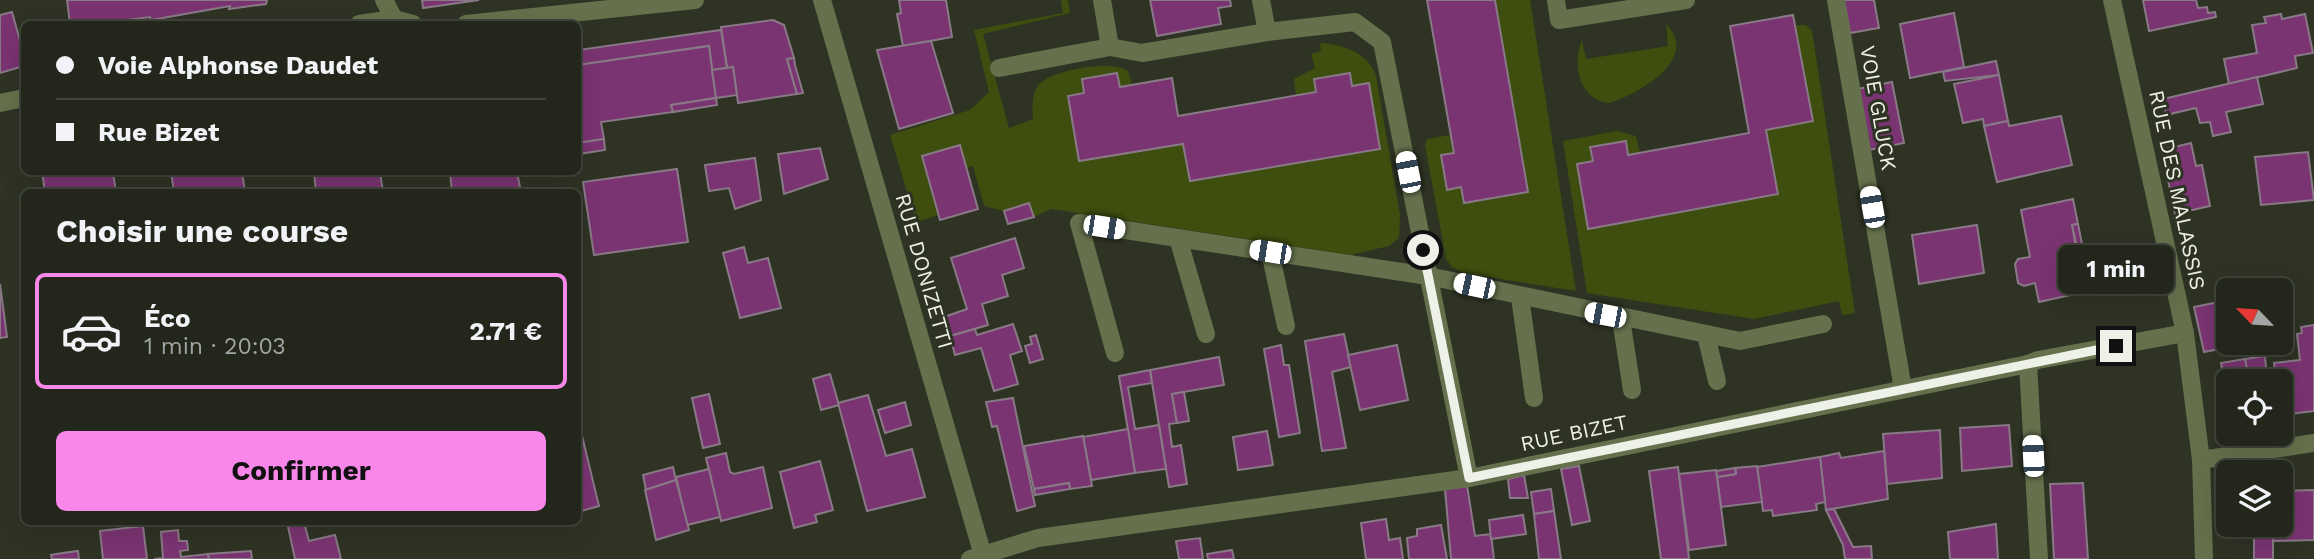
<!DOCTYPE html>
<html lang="fr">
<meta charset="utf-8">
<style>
:root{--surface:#22261b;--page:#2a2e24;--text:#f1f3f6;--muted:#a2a5a3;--line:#3f433a;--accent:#f987e9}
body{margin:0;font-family:"Work Sans",sans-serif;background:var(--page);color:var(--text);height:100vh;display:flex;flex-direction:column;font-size:26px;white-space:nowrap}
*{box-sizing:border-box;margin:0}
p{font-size:23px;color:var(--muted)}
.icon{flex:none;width:38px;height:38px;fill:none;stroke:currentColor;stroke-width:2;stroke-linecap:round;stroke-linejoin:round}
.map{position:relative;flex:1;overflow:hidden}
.sheet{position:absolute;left:21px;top:189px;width:560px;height:336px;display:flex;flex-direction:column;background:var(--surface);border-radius:10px;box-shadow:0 7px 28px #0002,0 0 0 2px var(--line)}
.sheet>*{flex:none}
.hud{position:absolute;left:21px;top:21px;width:560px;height:154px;border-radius:10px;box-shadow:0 7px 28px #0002,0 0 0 2px var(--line);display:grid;align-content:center;height:154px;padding:0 35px;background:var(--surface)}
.needle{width:46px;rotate:295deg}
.fabs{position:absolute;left:2216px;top:278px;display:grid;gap:14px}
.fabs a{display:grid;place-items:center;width:77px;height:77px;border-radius:10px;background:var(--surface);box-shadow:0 7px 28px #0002,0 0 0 2px var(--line);font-size:35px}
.end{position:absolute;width:32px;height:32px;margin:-16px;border:9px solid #eef1e8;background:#111;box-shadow:0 0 0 4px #111}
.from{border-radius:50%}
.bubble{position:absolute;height:49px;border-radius:10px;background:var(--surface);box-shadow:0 7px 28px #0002,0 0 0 2px var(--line);font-size:23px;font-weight:700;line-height:49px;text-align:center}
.car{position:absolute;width:21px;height:42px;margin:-21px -10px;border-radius:9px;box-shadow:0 0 5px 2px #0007;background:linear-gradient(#fff 24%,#345 0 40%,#fff 0 76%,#345 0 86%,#fff 0)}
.hud b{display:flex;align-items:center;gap:24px;height:66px;font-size:26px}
.hud b+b{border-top:2px solid var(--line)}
.hud i{width:18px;height:18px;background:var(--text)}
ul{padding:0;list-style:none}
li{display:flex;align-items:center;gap:21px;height:116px;margin:0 14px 10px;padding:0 21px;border:4px solid transparent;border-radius:10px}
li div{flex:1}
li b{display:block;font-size:26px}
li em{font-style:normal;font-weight:700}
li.on{border-color:var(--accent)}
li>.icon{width:63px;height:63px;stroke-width:1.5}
h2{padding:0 35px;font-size:32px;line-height:84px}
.primary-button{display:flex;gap:14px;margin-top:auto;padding:14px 35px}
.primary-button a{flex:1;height:80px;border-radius:10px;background:var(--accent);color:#111;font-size:28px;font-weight:700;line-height:80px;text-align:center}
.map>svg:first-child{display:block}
</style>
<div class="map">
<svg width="2314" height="559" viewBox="0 0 2314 559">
<rect width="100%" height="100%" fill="#2e3324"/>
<g fill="#3d4e0e">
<path d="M1061,0H1068L1070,13L983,34L1009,128L1033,119C1032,110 1032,95 1037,87C1047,70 1113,59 1128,71L1132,84L1120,87L1117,73L1082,79L1084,93L1068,97L1079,161L1183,144L1190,181L1380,149L1369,84L1352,86L1349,73L1315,79L1316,92L1296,96L1294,79L1315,68L1311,54L1321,51L1320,43C1342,44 1369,53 1376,76L1400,215L1399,238L1389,246L1350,255L1058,210L1051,209L1034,217L1029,203L1004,211L984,206L973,166L966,168L959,145L922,156L939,215L916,222L890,135L970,110L989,92L974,30L1063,13Z"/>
<path d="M1495,0H1530L1576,291L1464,273L1452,267L1446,259L1425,145L1427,139L1450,135L1454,153L1441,156L1446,189L1461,187L1464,203L1528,191Z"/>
<path d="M1666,24C1701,59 1638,94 1610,103C1580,102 1571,64 1582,40L1586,59L1668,46Z"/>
<path d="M1795,25H1806L1812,31L1855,313L1842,315L1839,301L1754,319L1587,293L1563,141L1617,131L1636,136L1640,153L1628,155L1626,141L1590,147L1593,161L1577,164L1589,229L1778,194L1766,130L1813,121Z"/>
</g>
<g fill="#7a3472" stroke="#897986" stroke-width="2">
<path d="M67,0H267L266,4L229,9L230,6L151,20L150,17L97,24H70Z"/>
<path d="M422,0H479L423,8Z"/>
<path d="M899,0H946L952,37L903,46L897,14L901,13Z"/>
<path d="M1150,0H1230L1231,6L1218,8L1221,24L1157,36Z"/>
<path d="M1427,0H1495L1528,192L1464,203L1461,187L1447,190L1441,155L1454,153Z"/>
<path d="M1844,0H1874L1879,28L1850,33Z"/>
<path d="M2143,0H2196L2198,8L2207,7L2208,13L2215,12L2216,17L2149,31Z"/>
<path d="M12,12L24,55V66L0,73V15Z"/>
<path d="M1954,13L1964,67L1910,78L1900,24Z"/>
<path d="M2281,14L2282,19L2305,14L2313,53L2295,56L2297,68L2229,84L2224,59L2257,53L2252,25L2266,23L2264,17Z"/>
<path d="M1793,15L1813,121L1766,130L1778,194L1588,229L1577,164L1593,161L1590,147L1626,141L1628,155L1749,133L1730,26Z"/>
<path d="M773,20L784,25L794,58L787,59L797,94L738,103L733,67L727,68L721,27Z"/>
<path d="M721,30L727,68L712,70L709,46L578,65V50Z"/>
<path d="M931,41L953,113L899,129L877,50Z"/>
<path d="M709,46L716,98L671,105L673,112L601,122L604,139L578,143V65Z"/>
<path d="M794,58L795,65L803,93L797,94L787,59Z"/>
<path d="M1996,61L1999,75L1945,81L1943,72Z"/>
<path d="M733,67L737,95L716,98L712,70Z"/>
<path d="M1117,73L1120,87L1172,78L1178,116L1316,92L1314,79L1350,73L1352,86L1369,83L1380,149L1190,181L1183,144L1079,161L1068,96L1084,93L1082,79Z"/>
<path d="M1999,75L2008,121L1984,126L1983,119L1963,123L1954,84Z"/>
<path d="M2257,77L2263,104L2226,112L2231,132L2213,136L2210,122L2200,123L2196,108L2166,115L2163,99Z"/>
<path d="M1892,82L1904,143L1869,150L1857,89Z"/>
<path d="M716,98L717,105L673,112L671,105Z"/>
<path d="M2061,116L2072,165L1997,182L1984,126L2008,121L2009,126Z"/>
<path d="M604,139L605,150L579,154L578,143Z"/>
<path d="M2191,143L2196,166L2202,165L2210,206L2175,214L2162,150Z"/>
<path d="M960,145L978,209L940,220L922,156Z"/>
<path d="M820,148L828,179L784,194L778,154Z"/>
<path d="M2308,152L2314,200L2261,205L2255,157Z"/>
<path d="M755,158L761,200L735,209L729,188L709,191L705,165Z"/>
<path d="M677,169L688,242L594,255L583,182Z"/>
<path d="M42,172H113L116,192H45Z"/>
<path d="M171,172H242L245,192H174Z"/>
<path d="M314,172H380L383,192H316Z"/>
<path d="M450,172H517L521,192H452Z"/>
<path d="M2073,199L2078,224L2072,225L2084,292L2039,302L2035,283L2024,286L2018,283L2015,264L2018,259L2030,257L2021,210Z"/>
<path d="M1029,203L1034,217L1008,224L1004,211Z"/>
<path d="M2078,224L2086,264L2081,265L2072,225Z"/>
<path d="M1977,225L1984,273L1919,284L1912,235Z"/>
<path d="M1015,238L1024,268L1002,275L1008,296L982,304L988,325L950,336L944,317L967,309L951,258Z"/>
<path d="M744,247L748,263L768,258L781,308L740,318L723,253Z"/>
<path d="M0,284L7,337L0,338Z"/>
<path d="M2228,300L2230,347L2204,352L2194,307Z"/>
<path d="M1013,324L1022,351L1010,355L1018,384L994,391L981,348L955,355L950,336L975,329L977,335Z"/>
<path d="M2314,325V411L2281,415L2280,382H2276L2274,363L2300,360L2297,334L2302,333L2301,327Z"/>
<path d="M1344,334L1351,367L1332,372L1346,448L1322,451L1305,341Z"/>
<path d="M1036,335L1043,359L1030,363L1025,346L1032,344L1030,337Z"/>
<path d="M1281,345L1284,365H1289L1300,433L1279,437L1264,349Z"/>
<path d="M1397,345L1408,400L1360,410L1348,355Z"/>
<path d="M2265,356L2266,368L2247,370L2245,359Z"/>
<path d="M1219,357L1224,385L1172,394L1177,423L1169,424L1172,447L1181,445L1187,484L1169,487L1150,370Z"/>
<path d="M2245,359L2247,370L2266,368L2268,382H2228L2226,393L2221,363Z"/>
<path d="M1150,370L1152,383L1128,387L1135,429L1159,425L1166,469L1135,473L1119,376Z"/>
<path d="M830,374L839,405L821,410L813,379Z"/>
<path d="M1184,392L1189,421L1177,423L1172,394Z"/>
<path d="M709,394L720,444L703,448L692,398Z"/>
<path d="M868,395L886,456L912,449L925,497L867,511L838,403Z"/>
<path d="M1013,398L1035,506L1017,511L997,426L992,427L986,402Z"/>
<path d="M905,402L911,425L885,433L878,410Z"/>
<path d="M578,419L599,506L578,512Z"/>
<path d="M2009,425L2012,466L1962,471L1960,428Z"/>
<path d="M1128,429L1135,473L1091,480L1083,437Z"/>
<path d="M1940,430L1942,478L1887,484L1883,434Z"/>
<path d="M1267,431L1273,465L1238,470L1233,437Z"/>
<path d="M1083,436L1092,486L1070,489L1069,483L1034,489L1024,446Z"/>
<path d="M1884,451L1888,499L1826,510L1820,457L1839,453L1841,458Z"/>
<path d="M726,453L730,472L734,474L763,467L772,508L721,521L706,458Z"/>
<path d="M1820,457L1825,502L1816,504L1817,510L1773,516L1772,510L1763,511L1757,467Z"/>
<path d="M820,461L833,510L815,515L817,522L794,528L780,472Z"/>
<path d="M1579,466L1590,521L1572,525L1561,469Z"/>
<path d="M1757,466L1762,502L1721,507L1717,477L1736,474L1735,468Z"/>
<path d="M673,467L676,480L646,490L643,475Z"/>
<path d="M1678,467L1689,559H1661L1649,471Z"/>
<path d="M1735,468L1736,474L1717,477L1716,471Z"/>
<path d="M709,469L720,517L687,525L676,477Z"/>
<path d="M1716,470L1726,545L1689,550L1679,474Z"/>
<path d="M1524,475L1528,498H1510L1508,479Z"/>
<path d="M676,480L689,530L656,540L645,490Z"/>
<path d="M1069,483L1070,489L1035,495L1034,489Z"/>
<path d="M2083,483L2088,559H2054L2050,484Z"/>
<path d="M1467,485L1475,536L1491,534L1494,559H1451L1445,489Z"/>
<path d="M1551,489L1554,511L1534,514L1531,492Z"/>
<path d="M2314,490V540L2273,541L2272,525H2280V491Z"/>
<path d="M1834,509L1853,547L1871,546L1872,559H1845L1843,545L1826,510Z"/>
<path d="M1554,511L1561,559H1539L1534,514Z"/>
<path d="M1523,515L1526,534L1491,539L1489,520Z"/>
<path d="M1386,519L1389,540L1400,538L1403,559H1366L1361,523Z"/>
<path d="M287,522H304L309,541L335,535L341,559H295Z"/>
<path d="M1996,524L1998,559H1950L1948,532Z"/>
<path d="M1441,525L1447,559H1409L1407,538L1417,536V529Z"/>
<path d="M143,526L147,559H103L100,531Z"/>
<path d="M178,530L179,541H187L188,550L180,551L181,557L208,554L209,559H154L163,558L161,532Z"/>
<path d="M2273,535V559H2254V536Z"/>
<path d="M1200,538L1203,559H1179L1176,541Z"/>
<path d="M1232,550L1234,559H1208L1207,554Z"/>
<path d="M78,551L79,559H52L51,555L56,554Z"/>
<path d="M251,551L252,559H209L208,554Z"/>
</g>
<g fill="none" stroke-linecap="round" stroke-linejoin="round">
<g stroke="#65714c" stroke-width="18">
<path d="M359,24L394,19"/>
<path d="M0,103L24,98"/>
<path d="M1178,238L1206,334"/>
<path d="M1270,252L1286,326"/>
<path d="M1520,297L1534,398"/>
<path d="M1621,319L1632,390"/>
<path d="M1706,335L1717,381"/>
<path d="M1115,353L1079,223L1428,276L1740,341L1823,324"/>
</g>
<g stroke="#65714c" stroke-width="18">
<path d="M384,0L394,19L413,24"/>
<path d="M822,0L984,559"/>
<path d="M1102,0L1110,47L1142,53L1267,32L1261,0"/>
<path d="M1556,0L1559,20L1686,0"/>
<path d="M1836,0L1903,389"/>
<path d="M2112,0L2185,333L2201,460L2204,559"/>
<path d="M466,24L695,0"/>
<path d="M1267,32L1355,22L1382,42L1469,478"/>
<path d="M999,68L1110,47"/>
<path d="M2028,364L2039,559"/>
<path d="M2201,460L2314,443"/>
<path d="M970,559L1038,538L1469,478L2028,364L2038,360L2185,333"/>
</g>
</g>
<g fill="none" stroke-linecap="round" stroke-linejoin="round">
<path stroke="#eef1e8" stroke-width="9" d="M1423,250L1469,478L2116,346"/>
</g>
<g text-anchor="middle" stroke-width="6" stroke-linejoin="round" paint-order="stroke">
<g font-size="21" fill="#eef1e8" stroke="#2e3324">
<text transform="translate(1878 108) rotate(80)" y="7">VOIE GLUCK</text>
<text transform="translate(2177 190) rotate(78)" y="7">RUE DES MALASSIS</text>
<text transform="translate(924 271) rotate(74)" y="7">RUE DONIZETTI</text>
<text transform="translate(1574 433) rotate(-12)" y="7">RUE BIZET</text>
</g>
</g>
</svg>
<div class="fabs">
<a><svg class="needle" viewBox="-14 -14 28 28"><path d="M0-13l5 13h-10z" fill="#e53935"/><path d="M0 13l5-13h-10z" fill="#a2a5a3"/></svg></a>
<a><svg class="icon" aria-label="locate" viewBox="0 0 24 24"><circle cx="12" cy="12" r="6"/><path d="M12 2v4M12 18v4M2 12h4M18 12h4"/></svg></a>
<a><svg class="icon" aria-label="layers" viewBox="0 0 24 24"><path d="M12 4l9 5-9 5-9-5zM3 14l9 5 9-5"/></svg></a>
</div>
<i class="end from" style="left:1423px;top:250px"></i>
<i class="end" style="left:2116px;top:346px"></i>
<div class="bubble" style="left:2058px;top:245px;width:116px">1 min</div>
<i class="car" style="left:1408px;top:172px;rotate:349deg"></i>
<i class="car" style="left:1872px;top:207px;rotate:350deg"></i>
<i class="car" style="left:1104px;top:227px;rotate:99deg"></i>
<i class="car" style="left:1270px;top:252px;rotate:279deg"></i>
<i class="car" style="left:1474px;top:286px;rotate:282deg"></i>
<i class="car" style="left:1605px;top:315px;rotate:281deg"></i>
<i class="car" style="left:2033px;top:456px;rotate:357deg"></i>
<div class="hud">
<b><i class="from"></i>Voie Alphonse Daudet</b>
<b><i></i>Rue Bizet</b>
</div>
<section class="sheet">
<h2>Choisir une course</h2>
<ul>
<li class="on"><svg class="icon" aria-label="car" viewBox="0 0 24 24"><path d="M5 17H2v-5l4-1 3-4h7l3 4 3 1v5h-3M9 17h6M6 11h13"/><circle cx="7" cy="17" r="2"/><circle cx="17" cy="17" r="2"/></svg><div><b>Éco</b><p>1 min · 20:03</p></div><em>2.71 €</em></li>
</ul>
<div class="primary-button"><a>Confirmer</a></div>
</section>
</div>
